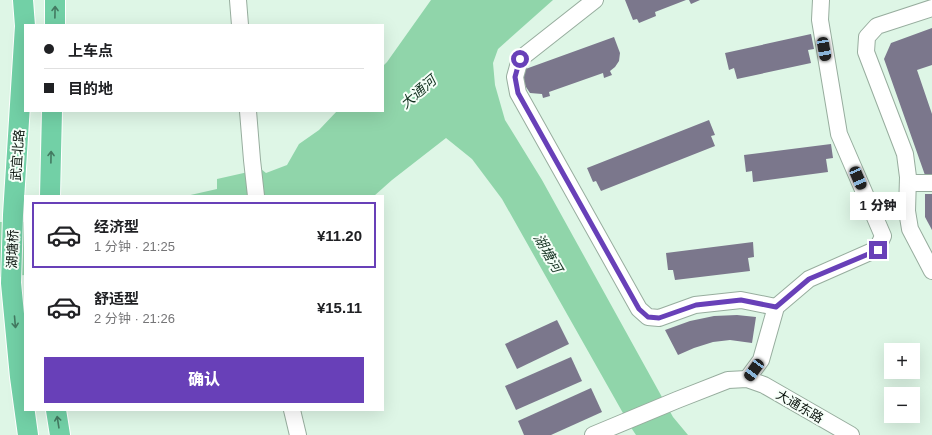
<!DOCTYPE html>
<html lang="zh">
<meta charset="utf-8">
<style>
:root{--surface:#fff;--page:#f2f2f2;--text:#202124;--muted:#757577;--line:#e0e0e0;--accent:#6840b8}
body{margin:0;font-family:Helvetica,"Noto Sans SC",sans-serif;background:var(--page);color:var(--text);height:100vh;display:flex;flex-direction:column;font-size:15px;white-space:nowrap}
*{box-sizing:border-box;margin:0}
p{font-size:13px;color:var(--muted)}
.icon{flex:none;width:22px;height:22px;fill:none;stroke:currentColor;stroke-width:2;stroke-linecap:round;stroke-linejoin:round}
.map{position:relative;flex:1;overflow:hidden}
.side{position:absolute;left:24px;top:195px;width:360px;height:216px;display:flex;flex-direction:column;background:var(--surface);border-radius:0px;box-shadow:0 4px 16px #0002}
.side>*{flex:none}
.top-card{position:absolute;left:24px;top:24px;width:360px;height:88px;border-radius:0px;box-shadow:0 4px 16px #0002;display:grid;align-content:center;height:88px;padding:0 20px;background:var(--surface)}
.buttons{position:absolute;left:884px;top:343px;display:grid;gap:8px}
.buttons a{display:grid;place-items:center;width:36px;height:36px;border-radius:0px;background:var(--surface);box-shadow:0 4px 16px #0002;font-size:20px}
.end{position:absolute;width:18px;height:18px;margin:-9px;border:5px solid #6840b8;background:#fff;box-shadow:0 0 0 2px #fff}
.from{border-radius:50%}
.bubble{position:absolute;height:28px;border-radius:0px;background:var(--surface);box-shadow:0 4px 16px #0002;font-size:13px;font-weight:800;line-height:28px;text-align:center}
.car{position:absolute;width:12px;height:24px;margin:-12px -6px;border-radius:5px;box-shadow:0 0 3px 1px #0007;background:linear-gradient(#222 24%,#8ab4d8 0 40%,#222 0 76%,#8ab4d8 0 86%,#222 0)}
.top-card b{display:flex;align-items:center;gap:14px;height:38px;font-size:15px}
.top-card b+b{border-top:1px solid var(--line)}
.top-card i{width:10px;height:10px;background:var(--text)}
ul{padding:7px 0 0;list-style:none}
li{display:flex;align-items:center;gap:12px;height:66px;margin:0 8px 6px;padding:0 12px;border:2px solid transparent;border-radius:0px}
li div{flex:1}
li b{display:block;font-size:15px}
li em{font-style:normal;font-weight:800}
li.selected{border-color:var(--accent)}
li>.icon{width:36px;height:36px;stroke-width:1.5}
.button{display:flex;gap:8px;margin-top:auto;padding:8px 20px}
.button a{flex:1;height:46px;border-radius:0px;background:var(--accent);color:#fff;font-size:16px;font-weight:800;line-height:46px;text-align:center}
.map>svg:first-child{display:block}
</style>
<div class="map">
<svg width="932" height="435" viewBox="0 0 932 435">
<rect width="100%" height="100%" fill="#def6e6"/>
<g fill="#90d5aa">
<path d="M431,0H553L498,49L493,63L495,85L505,120L542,180L673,417L688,435H636L632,429L502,199L472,159L446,138L392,180L374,196H186L217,189V179L261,169L266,173L287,165L299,144L319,130L337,111H383V66L387,62Z"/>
<path d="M0,222H25V275L0,277Z"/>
</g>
<g fill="#7b778c">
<path d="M625,0H686L655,12L656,16L639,23L637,19L633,20Z"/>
<path d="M689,0H700L691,4Z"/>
<path d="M932,28V65L917,70L932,114V178H926L884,59L891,43Z"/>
<path d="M811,34L814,49L808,50L811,63L737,79L734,68L729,70L725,53Z"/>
<path d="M614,37L620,53L619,61L615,67L610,71L612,75L604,78L603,73L549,92L550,96L543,98L542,94L530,93L526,87L520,71Z"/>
<path d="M709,120L715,135L711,136L715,146L601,191L596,181L593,182L587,168Z"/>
<path d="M831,144L833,158L826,159L828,172L753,182L752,171L746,172L744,155Z"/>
<path d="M925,194H932V230L925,217Z"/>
<path d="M753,242L754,257L748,258L750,271L675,280L673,270H668L666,253Z"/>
<path d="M737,315L756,317L752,343L730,340L713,342L694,348L678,355L665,330L690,321L714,316Z"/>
<path d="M557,320L569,344L517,369L505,344Z"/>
<path d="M571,357L582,381L516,410L505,386Z"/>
<path d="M591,388L602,412L551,435H524L518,421Z"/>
</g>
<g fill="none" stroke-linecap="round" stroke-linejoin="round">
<defs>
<g id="minor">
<path d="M238,0L240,25"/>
<path d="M595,0L520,59L515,77L518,93L639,309L648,317L659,318L695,305L741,300L776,307"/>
<path d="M932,8L877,26L867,37L866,52L905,154L908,177L907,211L910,229L932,271"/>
<path d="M248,111L252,160L256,196"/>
<path d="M908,183H932"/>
<path d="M747,379L761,360L776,307L809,279L877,249L883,236L839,134L820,20L821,0"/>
<path d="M292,410L298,435"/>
<path d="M593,435L677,400L728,380L747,379L764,385L851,435"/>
</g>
<g id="major">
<path d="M23,0L25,26L13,215L11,283L20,377L28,435"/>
<path d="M55,25V0"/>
<path d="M50,196L52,111"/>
<path d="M56,410L60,435"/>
</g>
</defs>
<use href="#minor" stroke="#97ad9e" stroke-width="18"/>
<use href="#major" stroke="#fff" stroke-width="22"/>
<use href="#minor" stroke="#fff" stroke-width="16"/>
<use href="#major" stroke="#72d0a6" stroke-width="20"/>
</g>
<defs><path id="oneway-shaft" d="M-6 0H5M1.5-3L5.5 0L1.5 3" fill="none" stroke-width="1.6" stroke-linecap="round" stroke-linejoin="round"/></defs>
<g stroke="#437a61">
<use href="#oneway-shaft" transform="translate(55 12) rotate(-89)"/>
<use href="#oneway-shaft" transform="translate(51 157) rotate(-89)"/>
<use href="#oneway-shaft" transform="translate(15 322) rotate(85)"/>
<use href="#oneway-shaft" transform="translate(58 422) rotate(-99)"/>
</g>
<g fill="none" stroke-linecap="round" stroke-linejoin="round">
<path stroke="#6840b8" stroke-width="5" d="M520,59L515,77L518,93L639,309L648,317L659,318L696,305L741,300L776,307L809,279L878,250"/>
</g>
<g text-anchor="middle" stroke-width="4" stroke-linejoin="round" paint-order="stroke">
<g font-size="13" fill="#09120c" stroke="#f5fff8">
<text transform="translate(17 155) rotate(-86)" y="5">武宜北路</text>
<text transform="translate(12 249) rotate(-88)" y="5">湖塘桥</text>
<text transform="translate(800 406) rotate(30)" y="5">大通东路</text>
</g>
<g font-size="14" font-style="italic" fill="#133120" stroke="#f5fff8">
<text transform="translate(418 92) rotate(-41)" y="5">大通河</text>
<text transform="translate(548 253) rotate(60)" y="5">湖塘河</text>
</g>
</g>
</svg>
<div class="buttons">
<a>+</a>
<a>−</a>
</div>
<i class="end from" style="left:520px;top:59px"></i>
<i class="end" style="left:878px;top:250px"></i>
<div class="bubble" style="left:850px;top:192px;width:56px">1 分钟</div>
<i class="car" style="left:824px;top:49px;rotate:170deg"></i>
<i class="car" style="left:858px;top:178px;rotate:157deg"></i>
<i class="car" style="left:754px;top:370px;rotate:216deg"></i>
<div class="top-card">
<b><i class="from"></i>上车点</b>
<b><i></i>目的地</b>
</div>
<section class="side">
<ul>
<li class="selected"><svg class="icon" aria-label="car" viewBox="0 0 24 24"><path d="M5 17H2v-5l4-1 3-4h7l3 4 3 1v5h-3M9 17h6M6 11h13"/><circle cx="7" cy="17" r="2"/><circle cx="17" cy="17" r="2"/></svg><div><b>经济型</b><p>1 分钟 · 21:25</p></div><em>¥11.20</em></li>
<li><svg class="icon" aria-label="car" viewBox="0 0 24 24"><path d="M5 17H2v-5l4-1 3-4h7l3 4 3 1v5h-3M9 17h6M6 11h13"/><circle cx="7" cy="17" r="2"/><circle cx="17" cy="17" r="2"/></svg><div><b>舒适型</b><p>2 分钟 · 21:26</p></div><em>¥15.11</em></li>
</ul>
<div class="button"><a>确认</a></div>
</section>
</div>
